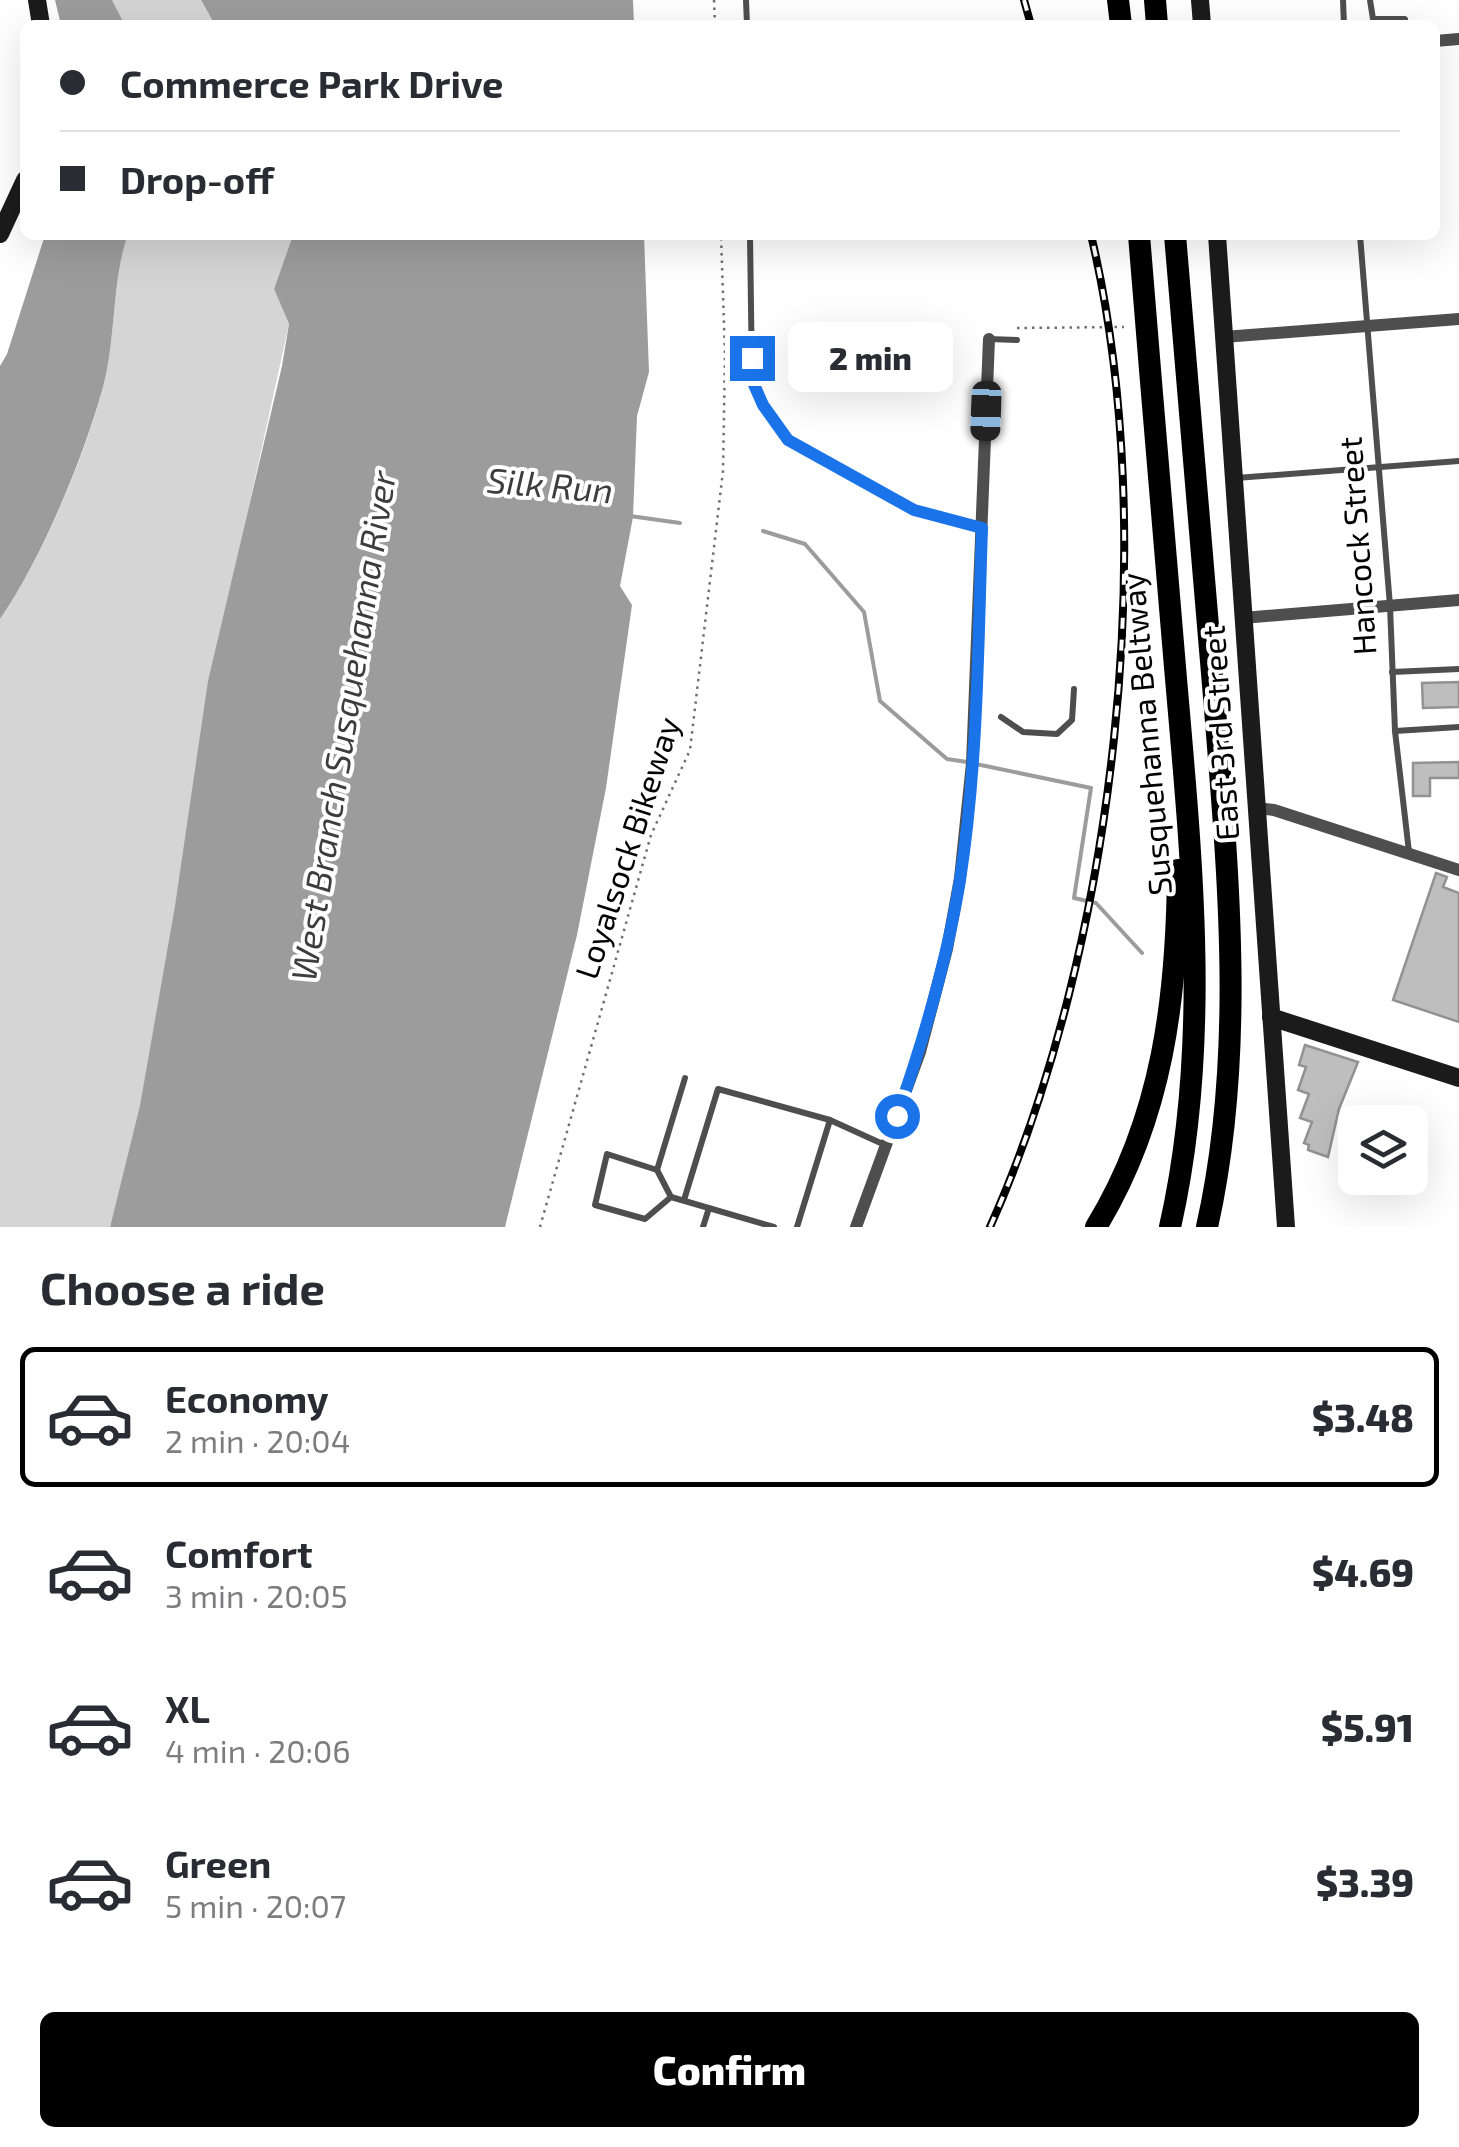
<!DOCTYPE html>
<meta charset="utf-8">
<style>
:root{--surface:#fff;--page:#f2f2f3;--text:#2b2b33;--muted:#7c7c81;--line:#e1e1e2;--accent:#000}
body{margin:0;font-family:"Exo 2",sans-serif;background:var(--page);color:var(--text);height:100vh;display:flex;flex-direction:column;font-size:38px;white-space:nowrap}
*{box-sizing:border-box;margin:0}
p{font-size:32px;color:var(--muted)}
.icon{flex:none;width:55px;height:55px;fill:none;stroke:currentColor;stroke-width:2;stroke-linecap:round;stroke-linejoin:round}
.map{position:relative;height:1227px;overflow:hidden}
.details{display:flex;flex-direction:column;background:var(--surface);flex:1}
.details>*{flex:none}
.hud{position:absolute;left:20px;top:20px;width:1420px;height:220px;border-radius:15px;box-shadow:0 10px 40px #0002;display:grid;align-content:center;height:220px;padding:0 40px;background:var(--surface)}
.buttons{position:absolute;left:1338px;top:1105px;display:grid;gap:20px}
.buttons a{display:grid;place-items:center;width:90px;height:90px;border-radius:15px;background:var(--surface);box-shadow:0 10px 40px #0002;font-size:50px}
.end{position:absolute;width:45px;height:45px;margin:-22px;border:12px solid #1a73e8;background:#fff;box-shadow:0 0 0 5px #fff}
.from{border-radius:50%}
.bubble{position:absolute;height:70px;border-radius:15px;background:var(--surface);box-shadow:0 10px 40px #0002;font-size:32px;font-weight:800;line-height:70px;text-align:center}
.car{position:absolute;width:30px;height:60px;margin:-30px -15px;border-radius:12px;box-shadow:0 0 8px 2px #0007;background:linear-gradient(#222 24%,#8ab4d8 0 40%,#222 0 76%,#8ab4d8 0 86%,#222 0)}
.hud b{display:flex;align-items:center;gap:35px;height:95px;font-size:38px}
.hud b+b{border-top:2px solid var(--line)}
.hud i{width:25px;height:25px;background:var(--text)}
ul{padding:0;list-style:none}
li{display:flex;align-items:center;gap:30px;height:140px;margin:0 20px 15px;padding:0 20px;border:5px solid transparent;border-radius:15px}
li div{flex:1}
li b{display:block;font-size:38px}
li em{font-style:normal;font-weight:800}
li.current{border-color:var(--accent)}
li>.icon{width:90px;height:90px;stroke-width:1.5}
h2{padding:0 40px;font-size:45px;line-height:120px}
.cta{display:flex;gap:20px;margin-top:auto;padding:20px 40px}
.cta a{flex:1;height:115px;border-radius:15px;background:var(--accent);color:#fff;font-size:40px;font-weight:800;line-height:115px;text-align:center}
.map>svg:first-child{display:block}
</style>
<div class="map">
<svg width="1459" height="1227" viewBox="0 0 1459 1227">
<rect width="100%" height="100%" fill="#fff"/>
<g fill="#d5d5d5">
<path d="M112,0H201L215,25H125Z"/>
<path d="M128,235H293L274,289L289,324L240,547L140,1105L110,1227H0V619C42,558 84,459 103,387C116,341 112,277 128,235Z"/>
</g>
<g fill="#9c9c9c">
<path d="M55,0H112L125,25H61Z"/>
<path d="M201,0H633L634,25H215Z"/>
<path d="M45,235H128C112,277 116,341 103,387C83,459 42,558 0,619V366L7,354Z"/>
<path d="M293,235H644L649,372L637,416L633,517L620,586L632,605L606,788L577,935L505,1227H110L140,1105L175,906L208,681L282,366L289,324L274,289Z"/>
</g>
<g fill="none" stroke-linecap="round" stroke-linejoin="round">
<g stroke="#9c9c9c" stroke-width="4">
<path d="M630,516L680,523"/>
<path d="M763,531L805,544L864,612L880,701L947,759L967,762"/>
<path d="M976,764L1091,788L1074,898L1096,903L1142,953"/>
</g>
</g>
<g fill="#bebebe" stroke="#929292" stroke-width="2.5">
<path d="M1459,682V707L1423,708L1422,683Z"/>
<path d="M1459,762V778H1430V796H1413V763Z"/>
<path d="M1436,873L1447,877L1443,887L1459,893V1022L1393,1000Z"/>
<path d="M1305,1045L1358,1062L1339,1109L1328,1157L1308,1150L1309,1145L1304,1143L1312,1122L1300,1118L1309,1094L1298,1090L1306,1067L1299,1065Z"/>
</g>
<g fill="none" stroke-linecap="round" stroke-linejoin="round">
<g stroke="#707070" stroke-width="2.5" stroke-dasharray="2.5 5" stroke-linecap="butt">
<path d="M714,0L715,25"/>
<path d="M1017,328L1124,327"/>
<path d="M540,1227L651,835L690,750L723,471L725,354L721,235"/>
</g>
<g stroke="#4e4e4e" stroke-width="6">
<path d="M746,0L747,25"/>
<path d="M1343,0L1344,25"/>
<path d="M1370,0L1373,19H1405L1406,25"/>
<path d="M750,235L752,379L763,405L788,440L914,510L981,527"/>
<path d="M1360,235L1390,606L1395,731L1409,852"/>
<path d="M989,339L1017,340"/>
<path d="M1236,478L1459,461"/>
<path d="M1392,672L1459,669"/>
<path d="M1001,717L1023,732L1057,734L1072,720L1074,689"/>
<path d="M1395,731L1459,727"/>
<path d="M657,1170L685,1078"/>
<path d="M671,1197L645,1219L595,1205L607,1154L657,1170L671,1197L774,1227"/>
<path d="M684,1200L718,1089L830,1120L885,1145"/>
<path d="M703,1227L709,1208"/>
<path d="M797,1227L830,1120"/>
</g>
<g stroke="#4e4e4e" stroke-width="12">
<path d="M1435,41L1459,39"/>
<path d="M1224,337L1459,319"/>
<path d="M1243,618L1459,600"/>
<path d="M1257,808L1274,810L1459,870"/>
<path d="M856,1227L920,1052L947,949L960,878L972,763L989,339"/>
</g>
<g stroke="#1b1b1b" stroke-width="18">
<path d="M37,0L41,25"/>
<path d="M1200,0L1202,25"/>
<path d="M0,234L25,180"/>
<path d="M1217,235L1286,1227"/>
<path d="M1271,1017L1459,1078"/>
</g>
<g stroke="#000" stroke-width="22">
<path d="M1118,0L1121,25"/>
<path d="M1155,0L1157,25"/>
<path d="M1139,235C1151,379 1162,523 1175,667C1191,854 1212,1042 1170,1227"/>
<path d="M1175,235C1188,389 1201,543 1214,697C1228,873 1246,1053 1207,1227"/>
<path d="M1096,1227C1163,1117 1177,997 1178,870"/>
</g>
<defs>
<g id="rail">
<path d="M1024,0L1031,25"/>
<path d="M990,1227C1115,948 1162,533 1091,235"/>
</g>
</defs>
<use href="#rail" stroke="#000" stroke-width="8"/>
<use href="#rail" stroke="#fff" stroke-width="4" stroke-dasharray="11" stroke-linecap="butt"/>
</g>
<g fill="none" stroke-linecap="round" stroke-linejoin="round">
<path stroke="#1a73e8" stroke-width="12" d="M752,358V380L763,405L788,440L914,510L982,528C978,644 978,764 960,880C947,961 924,1039 897,1116"/>
</g>
<g text-anchor="middle" stroke-width="8" stroke-linejoin="round" paint-order="stroke">
<g font-size="32" fill="#000" stroke="#fff">
<text transform="translate(1358 546) rotate(-94)" y="11">Hancock Street</text>
<text transform="translate(1221 733) rotate(-94)" y="11">East 3rd Street</text>
<text transform="translate(1147 734) rotate(-95)" y="11">Susquehanna Beltway</text>
<text transform="translate(628 848) rotate(-72)" y="11">Loyalsock Bikeway</text>
</g>
<g font-size="35" font-style="italic" fill="#3d3d3d" stroke="#fff">
<text transform="translate(550 486) rotate(5)" y="12">Silk Run</text>
<text transform="translate(344 726) rotate(-81)" y="12">West Branch Susquehanna River</text>
</g>
</g>
</svg>
<div class="buttons">
<a><svg class="icon" aria-label="layers" viewBox="0 0 24 24"><path d="M12 4l9 5-9 5-9-5zM3 14l9 5 9-5"/></svg></a>
</div>
<i class="end from" style="left:897px;top:1116px"></i>
<i class="end" style="left:752px;top:358px"></i>
<div class="bubble" style="left:788px;top:322px;width:165px">2 min</div>
<i class="car" style="left:986px;top:411px;rotate:182deg"></i>
<div class="hud">
<b><i class="from"></i>Commerce Park Drive</b>
<b><i></i>Drop-off</b>
</div>
</div>
<section class="details">
<h2>Choose a ride</h2>
<ul>
<li class="current"><svg class="icon" aria-label="car" viewBox="0 0 24 24"><path d="M5 17H2v-5l4-1 3-4h7l3 4 3 1v5h-3M9 17h6M6 11h13"/><circle cx="7" cy="17" r="2"/><circle cx="17" cy="17" r="2"/></svg><div><b>Economy</b><p>2 min · 20:04</p></div><em>$3.48</em></li>
<li><svg class="icon" aria-label="car" viewBox="0 0 24 24"><path d="M5 17H2v-5l4-1 3-4h7l3 4 3 1v5h-3M9 17h6M6 11h13"/><circle cx="7" cy="17" r="2"/><circle cx="17" cy="17" r="2"/></svg><div><b>Comfort</b><p>3 min · 20:05</p></div><em>$4.69</em></li>
<li><svg class="icon" aria-label="car" viewBox="0 0 24 24"><path d="M5 17H2v-5l4-1 3-4h7l3 4 3 1v5h-3M9 17h6M6 11h13"/><circle cx="7" cy="17" r="2"/><circle cx="17" cy="17" r="2"/></svg><div><b>XL</b><p>4 min · 20:06</p></div><em>$5.91</em></li>
<li><svg class="icon" aria-label="car" viewBox="0 0 24 24"><path d="M5 17H2v-5l4-1 3-4h7l3 4 3 1v5h-3M9 17h6M6 11h13"/><circle cx="7" cy="17" r="2"/><circle cx="17" cy="17" r="2"/></svg><div><b>Green</b><p>5 min · 20:07</p></div><em>$3.39</em></li>
</ul>
<div class="cta"><a>Confirm</a></div>
</section>
